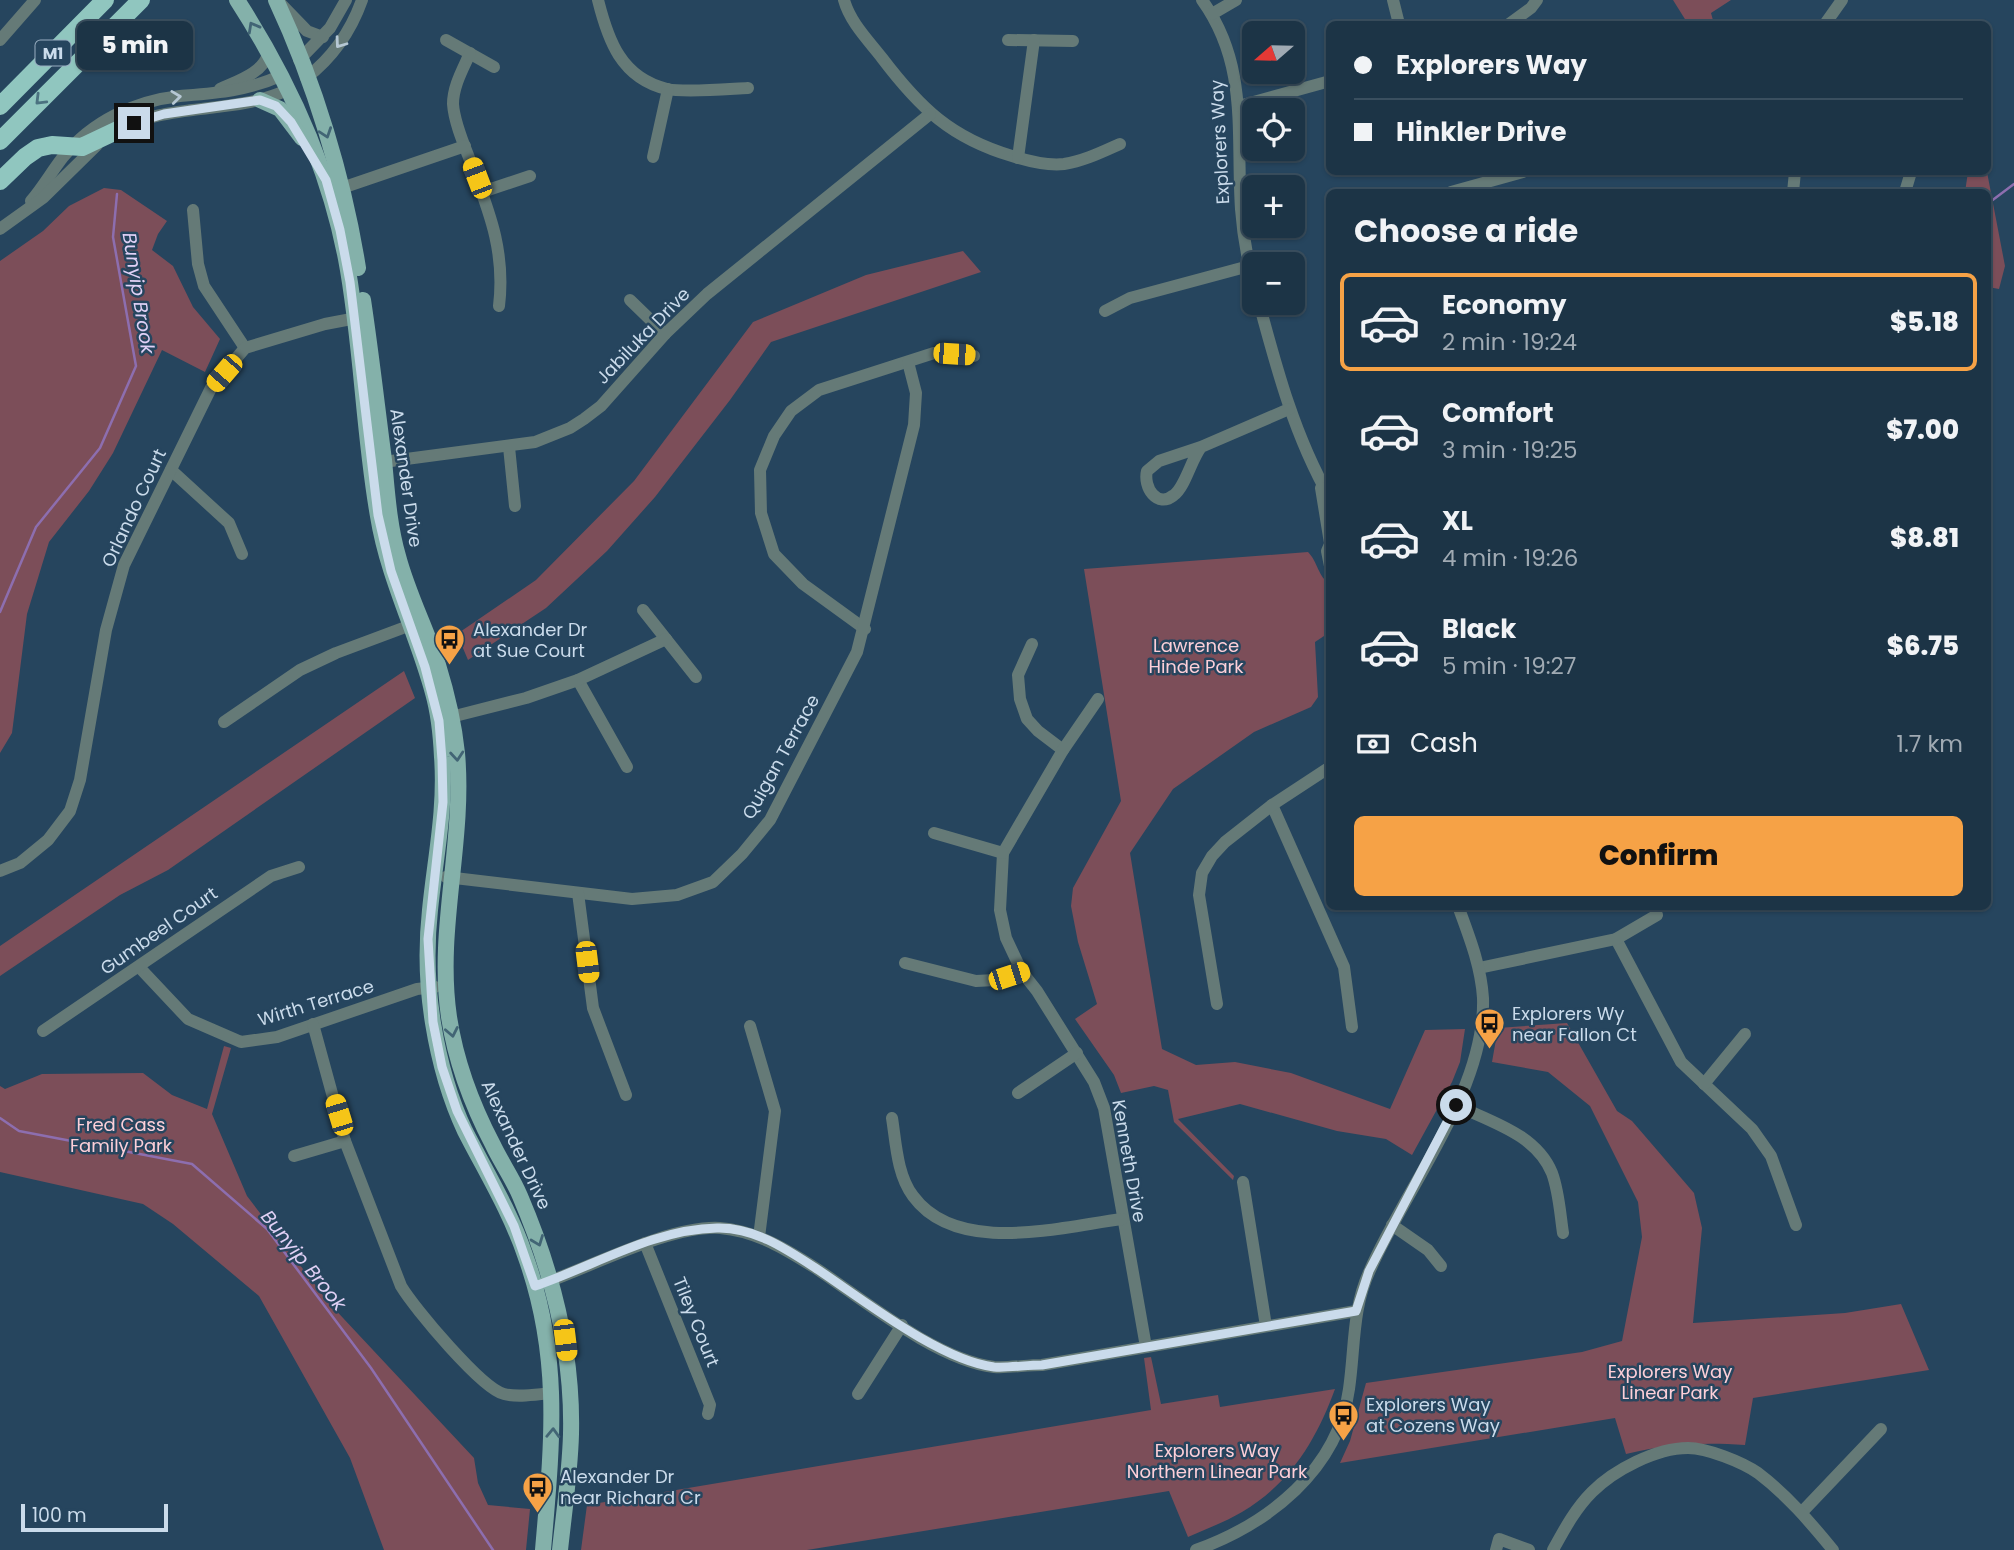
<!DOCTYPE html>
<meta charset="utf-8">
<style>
:root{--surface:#1c3446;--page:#253c4d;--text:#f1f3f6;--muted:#a0aab3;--line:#3a4f5f;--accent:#f6a246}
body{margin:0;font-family:Poppins,sans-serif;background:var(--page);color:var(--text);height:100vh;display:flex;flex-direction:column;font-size:26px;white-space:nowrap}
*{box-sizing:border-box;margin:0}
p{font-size:23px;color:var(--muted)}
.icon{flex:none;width:38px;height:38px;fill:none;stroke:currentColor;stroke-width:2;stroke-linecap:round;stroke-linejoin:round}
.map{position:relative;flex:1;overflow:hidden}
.sheet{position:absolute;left:1326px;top:189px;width:665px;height:721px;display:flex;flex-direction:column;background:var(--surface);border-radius:10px;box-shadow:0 2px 5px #0004,0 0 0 2px var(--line)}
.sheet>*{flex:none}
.top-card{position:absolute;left:1326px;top:21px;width:665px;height:154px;border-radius:10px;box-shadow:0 2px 5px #0004,0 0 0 2px var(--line);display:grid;align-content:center;height:154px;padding:0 28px;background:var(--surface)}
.needle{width:46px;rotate:250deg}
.tools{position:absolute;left:1242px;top:21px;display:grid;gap:14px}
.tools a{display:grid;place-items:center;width:63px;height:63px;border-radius:10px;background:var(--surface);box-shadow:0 2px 5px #0004,0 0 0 2px var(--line);font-size:35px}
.scale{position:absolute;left:21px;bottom:18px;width:147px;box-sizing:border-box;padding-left:7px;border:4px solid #cadbeb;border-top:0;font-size:19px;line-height:24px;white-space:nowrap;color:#cadbeb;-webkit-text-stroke:5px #26455e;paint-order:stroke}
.end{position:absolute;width:32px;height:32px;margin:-16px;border:9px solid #cadbeb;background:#111;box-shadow:0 0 0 4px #111}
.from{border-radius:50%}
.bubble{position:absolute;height:49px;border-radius:10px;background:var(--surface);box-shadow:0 2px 5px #0004,0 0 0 2px var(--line);font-size:23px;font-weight:800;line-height:49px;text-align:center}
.car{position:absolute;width:21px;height:42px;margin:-21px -10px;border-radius:9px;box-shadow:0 0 5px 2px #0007;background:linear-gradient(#f5c518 24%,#345 0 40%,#f5c518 0 76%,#345 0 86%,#f5c518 0)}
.top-card b{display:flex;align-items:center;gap:24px;height:66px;font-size:26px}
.top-card b+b{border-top:2px solid var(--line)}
.top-card i{width:18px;height:18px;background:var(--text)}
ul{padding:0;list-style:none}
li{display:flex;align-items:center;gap:21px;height:98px;margin:0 14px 10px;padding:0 14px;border:4px solid transparent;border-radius:10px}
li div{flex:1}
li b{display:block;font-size:26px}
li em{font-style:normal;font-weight:800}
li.on{border-color:var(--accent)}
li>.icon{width:63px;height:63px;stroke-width:1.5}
h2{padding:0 28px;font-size:32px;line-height:84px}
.pay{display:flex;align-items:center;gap:18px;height:77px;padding:0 28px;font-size:26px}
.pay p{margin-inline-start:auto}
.button{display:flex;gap:14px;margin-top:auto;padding:14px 28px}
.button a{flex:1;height:80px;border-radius:10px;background:var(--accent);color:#111;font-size:28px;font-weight:800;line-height:80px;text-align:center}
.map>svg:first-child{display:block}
</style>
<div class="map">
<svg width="2014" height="1550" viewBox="0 0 2014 1550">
<rect width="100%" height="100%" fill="#26455e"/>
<g fill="#7c4e59">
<path d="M1673,0H1731L1711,13L1714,24H1705L1703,19L1694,24H1688Z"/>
<path d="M1968,172H1987L2005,266L1999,289L1988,287V192H1965Z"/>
<path d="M104,188L121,190L167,221L158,234L152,250L173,266L193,307L220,339L205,372L162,350L113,453L89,491L49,542L27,614L12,733L0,753V261L43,231L69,206Z"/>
<path d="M963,251L981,272L771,342L730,400L655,497L607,551L546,608L468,660L457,634L536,580L634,481L753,322L866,275Z"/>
<path d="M1308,552C1318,562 1318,577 1330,584V632L1315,642L1318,697L1311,707L1254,732L1173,789L1130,853L1162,1049L1196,1065L1235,1062L1291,1073L1390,1109L1425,1030L1465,1029L1460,1062L1452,1082L1412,1155L1386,1139L1337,1131L1240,1104L1178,1119L1234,1176L1233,1180L1174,1122L1168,1090L1154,1086L1121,1093L1114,1075L1075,1019L1097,1004L1078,942L1071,906L1073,888L1121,801L1084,569Z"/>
<path d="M404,671L415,698L168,870L120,895L0,976V946Z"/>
<path d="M1567,1023L1617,1111L1632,1121L1694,1193L1702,1228L1693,1323L1845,1313L1901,1304L1929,1370L1753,1398L1745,1445C1702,1442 1668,1444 1626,1454L1615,1418L1340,1463L1350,1441L1366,1383L1582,1352L1622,1341L1642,1237L1638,1202L1590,1106L1548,1072L1492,1062L1498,1028Z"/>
<path d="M224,1046L231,1048L212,1114L247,1196L329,1303L474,1458L478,1483L488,1505L530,1509L526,1550H384L350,1458L259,1296L173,1224L143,1204L0,1172V1086L5,1089L42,1074L143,1073L172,1095L207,1109Z"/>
<path d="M1151,1357L1161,1404L1218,1395L1220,1407L1335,1389C1317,1439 1290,1484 1242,1512C1225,1522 1206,1529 1188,1537L1169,1491L807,1550H581L587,1505L1151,1410L1144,1358Z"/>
</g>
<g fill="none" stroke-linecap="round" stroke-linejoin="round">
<g stroke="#8d6eaf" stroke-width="2.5">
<path d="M1988,207L1990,202L2014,184"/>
<path d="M0,612L36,527L100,448L136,366L113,237L117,194"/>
<path d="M0,1118L19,1131L192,1164L267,1229L371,1368L493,1550"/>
</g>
<g stroke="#657a77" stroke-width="12">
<path d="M598,0C608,40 621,78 667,89C685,93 728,89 748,88"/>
<path d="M844,0C850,22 868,40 882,58C920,108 951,138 1012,156C1028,161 1047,166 1064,164C1084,161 1102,152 1120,144"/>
<path d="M1202,0C1249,65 1236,134 1241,209C1243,236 1248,263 1255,289"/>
<path d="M1393,0L1399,24"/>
<path d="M280,3L307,31L323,37"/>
<path d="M1212,14L1236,0"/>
<path d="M1509,24L1531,8L1537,0"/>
<path d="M1825,24L1842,0"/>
<path d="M0,40L35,0"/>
<path d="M446,40L494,67"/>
<path d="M1008,40L1073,41"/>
<path d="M470,53C463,69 453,86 453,104C454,120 462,140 468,155C487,207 506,248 499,306"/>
<path d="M299,60L330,28L346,0"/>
<path d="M306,78C332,58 351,31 362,0"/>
<path d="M220,89C237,81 263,73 268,54"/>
<path d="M1239,106L1330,81"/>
<path d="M115,132C167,101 232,116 287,90"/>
<path d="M653,157L668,89"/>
<path d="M1018,158L1034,40"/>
<path d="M336,190L465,146"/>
<path d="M482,192L530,176"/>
<path d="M1451,192L1523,172"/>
<path d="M1793,192L1795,172"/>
<path d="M1905,192L1911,172"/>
<path d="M31,201C43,187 52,171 63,157C92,121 135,101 180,96C215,93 247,91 280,76"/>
<path d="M193,210L198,264L204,286L245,348"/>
<path d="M0,229L43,198L97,145"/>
<path d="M630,300L665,334"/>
<path d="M1259,303C1277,370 1295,437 1330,498"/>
<path d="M1105,311L1130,298L1249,266"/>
<path d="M509,447L515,506"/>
<path d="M1201,447C1191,460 1185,487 1174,495C1157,509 1143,487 1147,471L1159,461L1201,447L1289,409"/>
<path d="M376,463L535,442L570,428L584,419L601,406L665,334L707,294L930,114"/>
<path d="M171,470L229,523L242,554"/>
<path d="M1321,488L1330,543"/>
<path d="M1330,544L1327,551L1330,566"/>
<path d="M643,610L696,677"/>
<path d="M865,629L803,584L774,554L761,513L760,470L774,436L791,411L819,390L934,353L974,356"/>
<path d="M1032,644L1018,675L1020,699L1027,719L1038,731L1063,750"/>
<path d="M578,680L627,767"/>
<path d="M1098,699L1063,750L1003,853L1000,910L1006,938L1022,972L1037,991L1094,1082L1104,1108L1146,1347"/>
<path d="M451,717L526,698L578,680L666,639"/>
<path d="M224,722L300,670L336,653L419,622"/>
<path d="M1272,805L1344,967L1352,1027"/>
<path d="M934,833L1003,853"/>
<path d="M0,871L20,863L48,840L70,811L80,780L106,630L124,565L211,388L245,348L325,324L362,317"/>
<path d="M446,877L632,899L677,895L713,882L742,854L770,820L857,652L914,425L916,393L908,362"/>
<path d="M578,893L593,1008L626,1095"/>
<path d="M1616,939L1681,1062L1752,1129L1771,1156L1796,1225"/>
<path d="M905,963L976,981L995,980L1022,972"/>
<path d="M139,967L188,1019L241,1042L277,1037L417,989L435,987"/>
<path d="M1479,968L1616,939L1657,915"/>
<path d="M1217,1004L1199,895L1202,873L1212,856L1225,842L1272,805L1330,767"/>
<path d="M313,1024L345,1141L401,1286C414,1308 482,1389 504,1394C519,1398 538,1394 553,1393"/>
<path d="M750,1026L775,1111L759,1237"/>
<path d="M43,1031L271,876L299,867"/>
<path d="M1704,1084L1745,1034"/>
<path d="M1018,1093L1077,1053"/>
<path d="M1456,1105C1491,1122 1536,1134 1552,1173C1559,1192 1560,1213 1563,1233"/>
<path d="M892,1118C896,1143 897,1175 913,1196C957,1256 1060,1227 1122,1219"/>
<path d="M294,1156L345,1141"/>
<path d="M1243,1182L1266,1326"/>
<path d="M1392,1225L1428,1250L1441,1266"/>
<path d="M645,1243L710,1405L708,1414"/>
<path d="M542,1284C591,1267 670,1225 720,1228C757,1231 787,1250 817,1269C865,1301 937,1360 994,1367C1009,1368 1026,1365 1042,1365L1356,1311"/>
<path d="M858,1394L902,1325"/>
<path d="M1802,1512L1881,1429"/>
<path d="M1196,1550C1268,1524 1338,1470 1349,1389C1355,1348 1352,1308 1370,1270C1406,1187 1486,1090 1483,998C1481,966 1469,936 1458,906"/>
<path d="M1496,1550L1499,1539L1529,1550"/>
<path d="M1553,1550C1564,1530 1575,1509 1592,1492C1614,1470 1656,1448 1688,1448C1707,1448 1742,1462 1758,1473C1787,1495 1810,1522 1833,1550"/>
</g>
<g stroke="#84b1aa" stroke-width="16">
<path d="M237,0C288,79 328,166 346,259C362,344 363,431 378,516C388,578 417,633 433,693C439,714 441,736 442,757C446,809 435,859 430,910C426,947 427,986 433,1023C439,1060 449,1097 465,1131C486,1172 510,1211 525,1255C562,1357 552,1445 543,1550"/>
<path d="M276,0C314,81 344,179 358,268"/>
<path d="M260,100L280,109L302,138"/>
<path d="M363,300C371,353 377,407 384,460C387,492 389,525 398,556C408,594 426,628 438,665C447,694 454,724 457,753C465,842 436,929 449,1017C456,1063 472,1105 493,1145C501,1162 513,1179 520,1196C553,1273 573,1351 571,1434C570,1473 564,1512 560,1550"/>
</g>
<g stroke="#90c6bf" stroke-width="18">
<path d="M0,106L105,0"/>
<path d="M0,141L141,0"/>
<path d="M0,181L25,157L38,148L52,145L82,147L120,129"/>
</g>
</g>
<defs><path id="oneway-chevron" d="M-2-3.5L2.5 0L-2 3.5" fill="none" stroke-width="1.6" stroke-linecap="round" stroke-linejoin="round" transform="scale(1.75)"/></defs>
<g stroke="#426575">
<use href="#oneway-chevron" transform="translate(253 27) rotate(-119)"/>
<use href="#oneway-chevron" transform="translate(326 133) rotate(71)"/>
<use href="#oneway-chevron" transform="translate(457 756) rotate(85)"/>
<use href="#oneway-chevron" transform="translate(452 1032) rotate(79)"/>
<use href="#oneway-chevron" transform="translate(538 1241) rotate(69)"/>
<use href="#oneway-chevron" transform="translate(553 1433) rotate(-88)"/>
</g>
<g stroke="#b6c8d4">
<use href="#oneway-chevron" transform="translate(340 43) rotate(126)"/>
<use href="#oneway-chevron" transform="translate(176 97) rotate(-7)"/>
</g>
<use stroke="#4b7280" href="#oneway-chevron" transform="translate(40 100) rotate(135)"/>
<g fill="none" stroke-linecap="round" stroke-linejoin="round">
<path stroke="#cadbeb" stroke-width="9" d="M134,123L164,114L260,100L276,106L291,122L326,180L340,230L350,282L378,515L391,571L425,667L439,721L442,760L443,802L428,939L433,1022L442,1067L457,1111L514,1226L535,1286C594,1266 654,1229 717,1228C753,1227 785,1248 814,1267C861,1298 939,1360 994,1367C1009,1368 1026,1365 1042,1365L1356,1311L1369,1271L1456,1105"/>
</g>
<defs>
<symbol id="bus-pin" viewBox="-11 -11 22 30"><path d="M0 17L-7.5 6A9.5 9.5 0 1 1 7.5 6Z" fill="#f6a246" stroke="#26455e"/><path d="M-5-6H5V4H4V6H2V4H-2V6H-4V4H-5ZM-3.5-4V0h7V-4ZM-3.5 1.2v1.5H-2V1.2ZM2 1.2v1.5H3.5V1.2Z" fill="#111"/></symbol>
</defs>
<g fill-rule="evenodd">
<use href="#bus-pin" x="432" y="622" width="35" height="47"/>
<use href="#bus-pin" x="1472" y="1006" width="35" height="47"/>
<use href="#bus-pin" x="1326" y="1398" width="35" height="47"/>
<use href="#bus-pin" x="520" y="1470" width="35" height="47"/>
</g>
<g text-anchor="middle" stroke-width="5" stroke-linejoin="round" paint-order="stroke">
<rect fill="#26455e" stroke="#99aec1" stroke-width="2" x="35.5" y="40.5" width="35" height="25" rx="5"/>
<g font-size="16" font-weight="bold" fill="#cadbeb">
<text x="53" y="59">M1</text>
</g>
<g font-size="18" fill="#cadbeb" stroke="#26455e">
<text transform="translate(1220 142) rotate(-93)" y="6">Explorers Way</text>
<text transform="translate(643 336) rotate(-46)" y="6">Jabiluka Drive</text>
<text transform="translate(406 478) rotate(82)" y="6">Alexander Drive</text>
<text transform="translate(134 508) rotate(-65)" y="6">Orlando Court</text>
<text transform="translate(781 757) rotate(-61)" y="6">Quigan Terrace</text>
<text transform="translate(159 931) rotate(-35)" y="6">Gumbeel Court</text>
<text transform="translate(316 1003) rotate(-17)" y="6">Wirth Terrace</text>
<text transform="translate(516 1145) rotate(65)" y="6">Alexander Drive</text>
<text transform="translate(1129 1161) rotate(80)" y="6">Kenneth Drive</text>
<text transform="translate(696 1322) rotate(68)" y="6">Tiley Court</text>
</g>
<g font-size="18" fill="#cadbeb" stroke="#26455e" text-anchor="start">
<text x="473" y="636">Alexander Dr<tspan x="473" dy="21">at Sue Court</tspan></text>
<text x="1512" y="1020">Explorers Wy<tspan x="1512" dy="21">near Fallon Ct</tspan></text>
<text x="1366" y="1411">Explorers Way<tspan x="1366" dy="21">at Cozens Way</tspan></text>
<text x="560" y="1483">Alexander Dr<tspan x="560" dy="21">near Richard Cr</tspan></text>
</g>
<g font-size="18" fill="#fdcfd8" stroke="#26455e">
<text x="1196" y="652">Lawrence<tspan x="1196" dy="21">Hinde Park</tspan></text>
<text x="121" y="1131">Fred Cass<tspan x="121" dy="21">Family Park</tspan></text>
<text x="1670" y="1378">Explorers Way<tspan x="1670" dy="21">Linear Park</tspan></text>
<text x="1217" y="1457">Explorers Way<tspan x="1217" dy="21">Northern Linear Park</tspan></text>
</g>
<g font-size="19" font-style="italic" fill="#e1d1f6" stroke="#26455e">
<text transform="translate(139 293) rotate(81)" y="7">Bunyip Brook</text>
<text transform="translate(304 1260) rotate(51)" y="7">Bunyip Brook</text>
</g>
</g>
</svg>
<div class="tools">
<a><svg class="needle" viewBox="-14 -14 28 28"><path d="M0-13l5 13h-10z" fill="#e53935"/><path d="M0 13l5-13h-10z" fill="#a0aab3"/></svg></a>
<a><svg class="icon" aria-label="locate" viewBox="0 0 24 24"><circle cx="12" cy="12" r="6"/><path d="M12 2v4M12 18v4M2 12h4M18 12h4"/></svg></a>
<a>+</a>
<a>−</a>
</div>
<div class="scale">100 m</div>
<i class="end from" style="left:1456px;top:1105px"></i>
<i class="end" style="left:134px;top:123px"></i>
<div class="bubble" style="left:77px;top:21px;width:116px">5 min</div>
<i class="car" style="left:477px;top:178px;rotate:339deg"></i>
<i class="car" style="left:954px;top:354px;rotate:94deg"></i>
<i class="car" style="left:224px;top:373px;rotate:221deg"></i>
<i class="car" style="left:587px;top:962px;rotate:173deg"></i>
<i class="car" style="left:1009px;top:976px;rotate:72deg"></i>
<i class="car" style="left:339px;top:1115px;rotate:343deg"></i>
<i class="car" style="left:565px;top:1340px;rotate:173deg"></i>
<div class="top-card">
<b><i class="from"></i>Explorers Way</b>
<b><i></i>Hinkler Drive</b>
</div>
<section class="sheet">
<h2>Choose a ride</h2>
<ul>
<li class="on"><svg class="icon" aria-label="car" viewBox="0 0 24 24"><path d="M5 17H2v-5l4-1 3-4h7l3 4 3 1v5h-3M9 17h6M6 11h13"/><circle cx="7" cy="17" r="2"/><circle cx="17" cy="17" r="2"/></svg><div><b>Economy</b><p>2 min · 19:24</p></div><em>$5.18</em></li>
<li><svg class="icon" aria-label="car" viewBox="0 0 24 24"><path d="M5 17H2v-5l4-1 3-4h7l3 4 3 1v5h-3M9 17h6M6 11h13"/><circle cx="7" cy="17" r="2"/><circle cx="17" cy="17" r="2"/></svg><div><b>Comfort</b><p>3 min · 19:25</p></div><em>$7.00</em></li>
<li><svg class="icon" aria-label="car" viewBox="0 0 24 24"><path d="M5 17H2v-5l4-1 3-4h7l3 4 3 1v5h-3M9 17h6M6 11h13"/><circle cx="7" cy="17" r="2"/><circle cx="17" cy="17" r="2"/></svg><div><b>XL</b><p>4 min · 19:26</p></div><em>$8.81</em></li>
<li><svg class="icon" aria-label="car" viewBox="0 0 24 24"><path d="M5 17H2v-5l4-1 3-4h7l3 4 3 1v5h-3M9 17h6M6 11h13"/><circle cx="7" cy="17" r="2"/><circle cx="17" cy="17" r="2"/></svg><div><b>Black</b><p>5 min · 19:27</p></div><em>$6.75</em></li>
</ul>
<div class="pay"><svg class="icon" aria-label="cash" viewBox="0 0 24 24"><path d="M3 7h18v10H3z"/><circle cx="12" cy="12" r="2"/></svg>Cash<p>1.7 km</p></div>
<div class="button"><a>Confirm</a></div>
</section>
</div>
